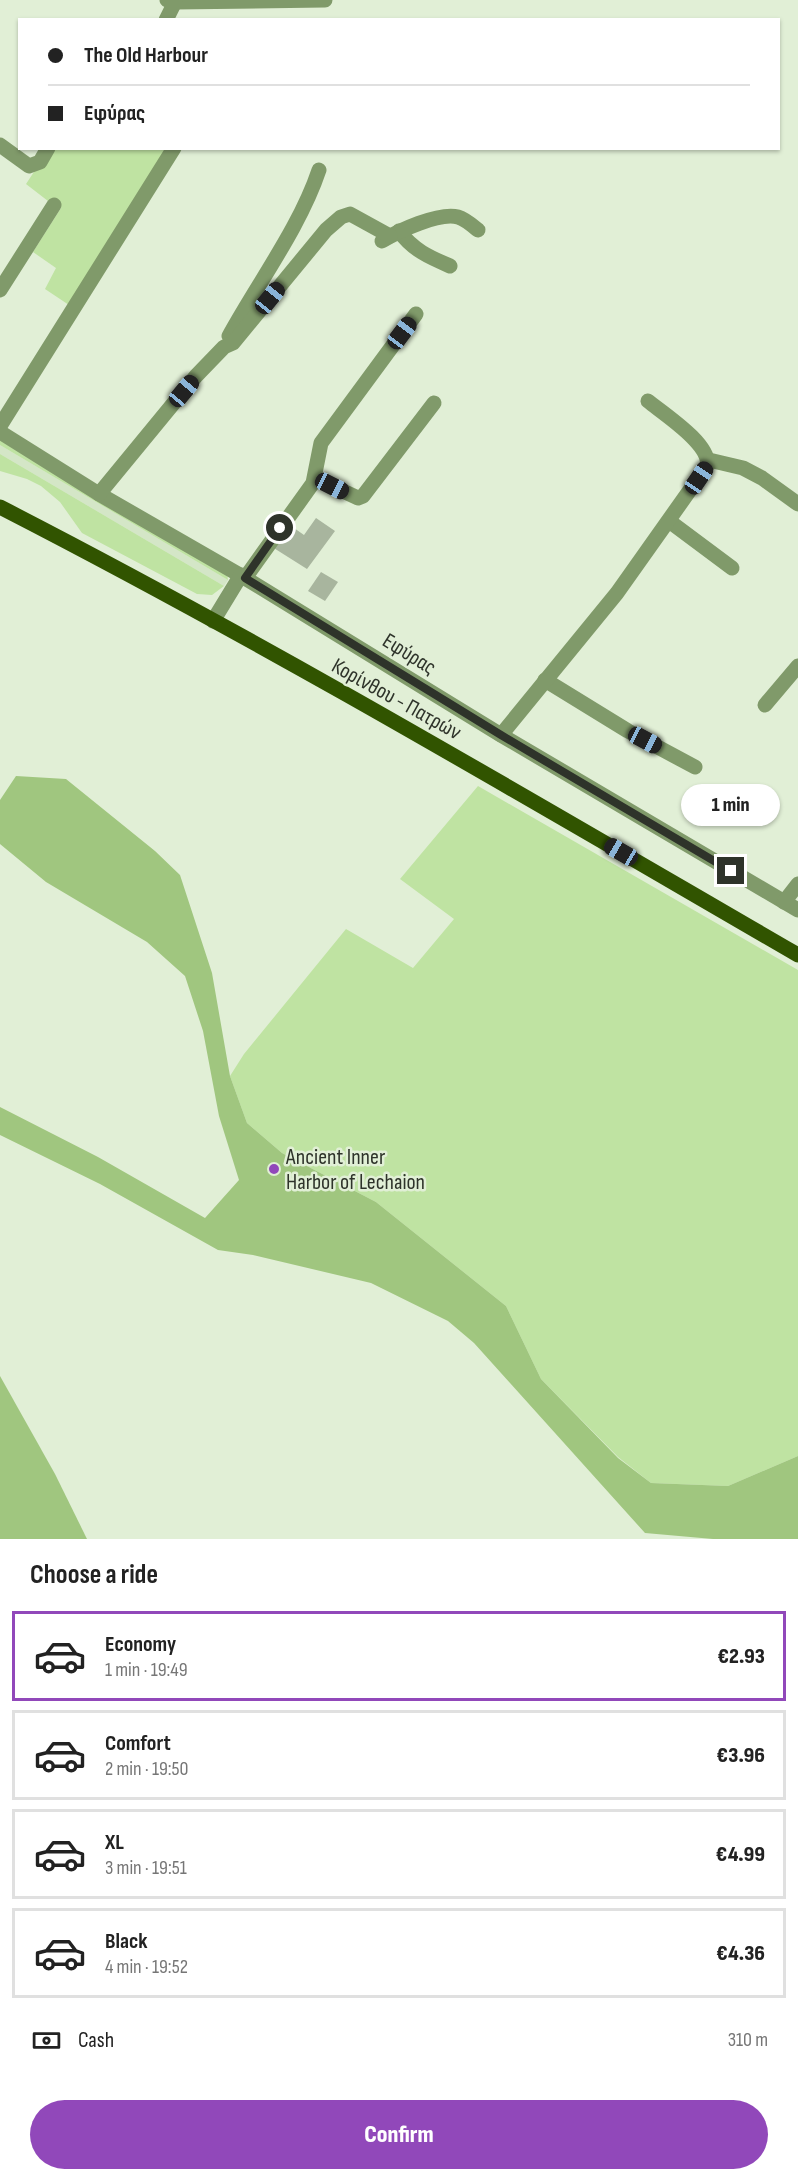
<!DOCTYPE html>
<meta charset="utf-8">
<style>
:root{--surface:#fff;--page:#f6f6f6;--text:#222;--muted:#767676;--line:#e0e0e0;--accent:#9148ba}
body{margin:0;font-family:"Sofia Sans Condensed",sans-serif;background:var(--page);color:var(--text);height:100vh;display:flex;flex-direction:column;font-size:22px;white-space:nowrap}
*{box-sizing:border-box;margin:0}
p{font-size:20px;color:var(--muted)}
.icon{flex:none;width:33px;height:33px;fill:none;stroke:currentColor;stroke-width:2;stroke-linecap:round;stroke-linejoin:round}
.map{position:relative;height:1539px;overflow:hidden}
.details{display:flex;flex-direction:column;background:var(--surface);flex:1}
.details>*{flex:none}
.guide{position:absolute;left:18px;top:18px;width:762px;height:132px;border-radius:0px;box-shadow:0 2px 4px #0004;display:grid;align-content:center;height:132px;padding:0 30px;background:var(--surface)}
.end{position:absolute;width:27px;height:27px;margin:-14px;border:8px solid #2e332a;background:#fff;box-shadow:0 0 0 3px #fff}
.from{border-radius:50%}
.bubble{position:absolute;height:42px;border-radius:21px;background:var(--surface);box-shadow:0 2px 4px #0004;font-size:20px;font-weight:800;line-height:42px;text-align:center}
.car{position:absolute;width:18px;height:36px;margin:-18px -9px;border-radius:8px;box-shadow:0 0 4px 2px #0007;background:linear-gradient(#222 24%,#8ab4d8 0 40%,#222 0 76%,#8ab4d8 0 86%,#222 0)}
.guide b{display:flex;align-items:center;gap:21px;height:57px;font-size:22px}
.guide b+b{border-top:2px solid var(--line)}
.guide i{width:15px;height:15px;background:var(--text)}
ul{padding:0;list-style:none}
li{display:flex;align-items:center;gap:18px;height:90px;margin:0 12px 9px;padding:0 18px;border:3px solid var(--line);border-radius:0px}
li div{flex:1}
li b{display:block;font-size:22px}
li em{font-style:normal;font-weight:800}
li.selected{border-color:var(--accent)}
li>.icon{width:54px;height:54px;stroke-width:1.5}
h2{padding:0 30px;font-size:27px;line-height:72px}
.pay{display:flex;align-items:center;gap:15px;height:66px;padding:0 30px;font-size:22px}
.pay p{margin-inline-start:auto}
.action{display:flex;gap:12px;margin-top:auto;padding:12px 30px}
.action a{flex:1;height:69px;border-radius:36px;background:var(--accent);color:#fff;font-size:24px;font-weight:800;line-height:69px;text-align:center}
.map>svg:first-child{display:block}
</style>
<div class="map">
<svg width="798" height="1539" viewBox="0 0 798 1539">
<rect width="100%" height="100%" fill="#e1efd6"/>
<path fill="#d4e6c7" d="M0,445L228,580L224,586L0,454Z"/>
<g fill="#bfe3a2">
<path d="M49,149H167L69,305L45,289L56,268L33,252L61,208L48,201L26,184Z"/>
<path d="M0,439L227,573L228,580L0,445Z"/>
<path d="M0,454L224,586L212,595L197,594L82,533L60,502L41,486L27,479L0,471Z"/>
<path d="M478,786L798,970V1456L728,1486L651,1483L618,1457L541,1379L506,1306L376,1202L282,1153L247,1123L230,1076L244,1054L346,929L413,968L454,919L400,879Z"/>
</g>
<g fill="#a0c67f">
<path d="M16,776L66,779L155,851L180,875L212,973L230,1076L247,1123L282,1153L376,1202L506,1306L541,1379L618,1458L651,1483L728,1486L798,1456V1539H713L645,1533L474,1343L448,1321L371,1283L253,1255L218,1250L100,1184L0,1135V1107L98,1157L205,1218L239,1180L219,1116L203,1031L185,976L147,942L46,882L0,844V800Z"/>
<path d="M0,1376L55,1474L87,1539H0Z"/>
</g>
<g fill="#a8b59e">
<path d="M316,518L335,531L307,569L269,545L284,521L304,535Z"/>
<path d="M321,572L338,582L325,601L308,591Z"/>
</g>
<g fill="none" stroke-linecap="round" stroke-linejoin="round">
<g stroke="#809a6a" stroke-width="15">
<path d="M167,0L175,2L325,0"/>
<path d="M166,20L175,2"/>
<path d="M0,145L29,166L40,162L48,148"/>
<path d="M399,231C413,250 429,257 450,266"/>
<path d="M382,241C398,231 439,212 458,217C465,219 472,225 478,230"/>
<path d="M0,290L54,205"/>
<path d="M229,336C258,283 300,227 319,170"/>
<path d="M0,426L174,148"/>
<path d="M0,432L99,494L245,578L501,735L798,910"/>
<path d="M709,460L743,468L762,478L798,504"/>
<path d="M315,478L358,498L363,496L434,403"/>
<path d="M99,494L196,376L224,347L233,343L326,230L341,217L350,214L390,236"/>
<path d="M669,521L732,568"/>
<path d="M245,578L313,483L321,443L416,314"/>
<path d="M213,621L241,575"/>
<path d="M545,680L628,731L695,767"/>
<path d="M765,705L798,666"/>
<path d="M501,735L617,593L707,466C712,445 664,414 648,401"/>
<path d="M784,902L798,884"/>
</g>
<path stroke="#315400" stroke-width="15" d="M0,507C271,646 534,802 798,955"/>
</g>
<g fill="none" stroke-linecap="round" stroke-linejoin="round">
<path stroke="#2e332a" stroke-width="8" d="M280,528L245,578L501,735L731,871"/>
</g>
<circle fill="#9148ba" stroke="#e1efd6" stroke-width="2" cx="274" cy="1169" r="6"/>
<g text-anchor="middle" stroke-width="5" stroke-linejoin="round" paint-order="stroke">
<g font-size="22" fill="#2e332a" stroke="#e1efd6">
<text transform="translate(410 653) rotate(32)" y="8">Εφύρας</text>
<text transform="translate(397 698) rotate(29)" y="8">Κορίνθου - Πατρών</text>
</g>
<g font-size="22" fill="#2e332a" stroke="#e1efd6" text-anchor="start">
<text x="286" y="1164">Ancient Inner<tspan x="286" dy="25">Harbor of Lechaion</tspan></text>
</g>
</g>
</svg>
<i class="end from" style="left:280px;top:528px"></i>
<i class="end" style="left:731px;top:871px"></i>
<div class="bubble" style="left:681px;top:784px;width:99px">1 min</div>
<i class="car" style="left:270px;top:298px;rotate:39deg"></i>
<i class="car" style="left:402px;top:333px;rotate:37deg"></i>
<i class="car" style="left:184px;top:391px;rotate:40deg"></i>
<i class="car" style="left:699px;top:478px;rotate:34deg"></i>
<i class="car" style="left:332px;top:486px;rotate:117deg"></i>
<i class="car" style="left:645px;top:740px;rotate:118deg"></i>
<i class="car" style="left:621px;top:852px;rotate:300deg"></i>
<div class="guide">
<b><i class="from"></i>The Old Harbour</b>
<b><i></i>Εφύρας</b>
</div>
</div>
<section class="details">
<h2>Choose a ride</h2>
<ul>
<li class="selected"><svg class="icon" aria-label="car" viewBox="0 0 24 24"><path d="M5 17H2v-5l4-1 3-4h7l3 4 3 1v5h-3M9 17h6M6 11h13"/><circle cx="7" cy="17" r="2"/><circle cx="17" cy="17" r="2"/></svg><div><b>Economy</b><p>1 min · 19:49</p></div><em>€2.93</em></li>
<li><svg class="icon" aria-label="car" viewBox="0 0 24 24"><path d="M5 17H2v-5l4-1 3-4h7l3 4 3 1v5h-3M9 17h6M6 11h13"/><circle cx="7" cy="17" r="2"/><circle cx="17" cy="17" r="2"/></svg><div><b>Comfort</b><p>2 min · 19:50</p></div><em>€3.96</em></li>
<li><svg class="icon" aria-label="car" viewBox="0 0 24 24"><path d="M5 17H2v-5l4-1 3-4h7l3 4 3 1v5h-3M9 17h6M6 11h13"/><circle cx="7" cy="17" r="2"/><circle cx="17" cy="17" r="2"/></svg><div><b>XL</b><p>3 min · 19:51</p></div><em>€4.99</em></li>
<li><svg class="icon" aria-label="car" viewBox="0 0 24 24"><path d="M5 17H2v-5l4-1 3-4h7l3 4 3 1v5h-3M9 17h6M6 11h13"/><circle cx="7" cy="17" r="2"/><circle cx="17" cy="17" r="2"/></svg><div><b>Black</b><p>4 min · 19:52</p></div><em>€4.36</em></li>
</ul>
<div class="pay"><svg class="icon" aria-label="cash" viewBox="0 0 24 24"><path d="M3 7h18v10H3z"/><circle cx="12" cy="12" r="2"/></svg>Cash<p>310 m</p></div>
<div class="action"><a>Confirm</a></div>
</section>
